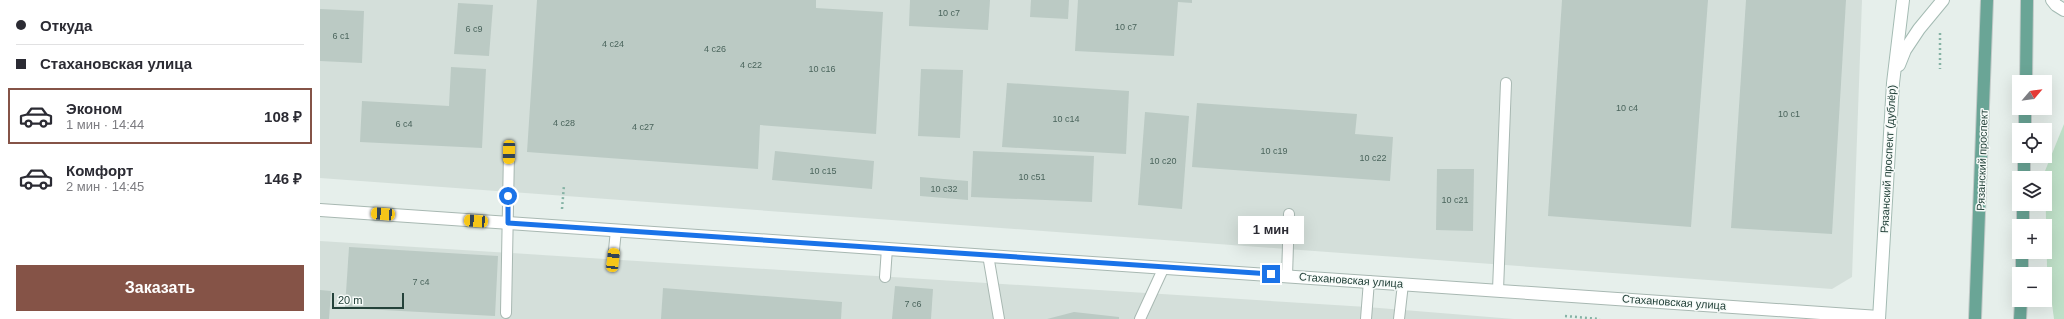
<!DOCTYPE html>
<html lang="ru">
<meta charset="utf-8">
<style>
:root{--surface:#fff;--page:#f2f2f3;--text:#2b2b33;--muted:#7c7c81;--line:#e1e1e2;--accent:#855347}
body{margin:0;font-family:Helvetica,sans-serif;background:var(--page);color:var(--text);height:100vh;display:flex;flex-direction:column;font-size:15px;white-space:nowrap}
*{box-sizing:border-box;margin:0}
p{font-size:13px;color:var(--muted)}
.icon{flex:none;width:22px;height:22px;fill:none;stroke:currentColor;stroke-width:2;stroke-linecap:round;stroke-linejoin:round}
.map{position:relative;flex:1;overflow:hidden}
.sheet{display:flex;flex-direction:column;background:var(--surface);width:320px}
.sheet>*{flex:none}
.banner{display:grid;align-content:center;height:88px;padding:0 16px;background:var(--surface)}
.needle{width:26px;rotate:61deg}
.tools{position:absolute;left:1692px;top:75px;display:grid;gap:8px}
.tools a{display:grid;place-items:center;width:40px;height:40px;border-radius:0px;background:var(--surface);box-shadow:0 4px 16px #0002;font-size:20px}
.scale{position:absolute;left:12px;bottom:10px;width:72px;box-sizing:border-box;padding-left:4px;border:2px solid #24423a;border-top:0;font-size:11px;line-height:14px;white-space:nowrap;color:#24423a;-webkit-text-stroke:3px #f7fbf9;paint-order:stroke}
.end{position:absolute;width:18px;height:18px;margin:-9px;border:5px solid #1a73e8;background:#fff;box-shadow:0 0 0 2px #fff}
.from{border-radius:50%}
.bubble{position:absolute;height:28px;border-radius:0px;background:var(--surface);box-shadow:0 4px 16px #0002;font-size:13px;font-weight:700;line-height:28px;text-align:center}
.car{position:absolute;width:12px;height:24px;margin:-12px -6px;border-radius:5px;box-shadow:0 0 3px 1px #0007;background:linear-gradient(#f5c518 24%,#345 0 40%,#f5c518 0 76%,#345 0 86%,#f5c518 0)}
.banner b{display:flex;align-items:center;gap:14px;height:38px;font-size:15px}
.banner b+b{border-top:1px solid var(--line)}
.banner i{width:10px;height:10px;background:var(--text)}
ul{padding:0;list-style:none}
li{display:flex;align-items:center;gap:12px;height:56px;margin:0 8px 6px;padding:0 8px;border:2px solid transparent;border-radius:0px}
li div{flex:1}
li b{display:block;font-size:15px}
li em{font-style:normal;font-weight:700}
li.selected{border-color:var(--accent)}
li>.icon{width:36px;height:36px;stroke-width:1.5}
.action{display:flex;gap:8px;margin-top:auto;padding:8px 16px}
.action a{flex:1;height:46px;border-radius:0px;background:var(--accent);color:#fff;font-size:16px;font-weight:700;line-height:46px;text-align:center}
main{display:flex;flex:1;min-height:0}
.map>svg:first-child{display:block}
</style>
<main>
<section class="sheet">
<div class="banner">
<b><i class="from"></i>Откуда</b>
<b><i></i>Стахановская улица</b>
</div>
<ul>
<li class="selected"><svg class="icon" aria-label="car" viewBox="0 0 24 24"><path d="M5 17H2v-5l4-1 3-4h7l3 4 3 1v5h-3M9 17h6M6 11h13"/><circle cx="7" cy="17" r="2"/><circle cx="17" cy="17" r="2"/></svg><div><b>Эконом</b><p>1 мин · 14:44</p></div><em>108 ₽</em></li>
<li><svg class="icon" aria-label="car" viewBox="0 0 24 24"><path d="M5 17H2v-5l4-1 3-4h7l3 4 3 1v5h-3M9 17h6M6 11h13"/><circle cx="7" cy="17" r="2"/><circle cx="17" cy="17" r="2"/></svg><div><b>Комфорт</b><p>2 мин · 14:45</p></div><em>146 ₽</em></li>
</ul>
<div class="action"><a>Заказать</a></div>
</section>
<div class="map">
<svg width="1744" height="319" viewBox="0 0 1744 319">
<rect width="100%" height="100%" fill="#e6efeb"/>
<g fill="#d4dfda">
<path d="M0,0H1542L1532,277L1512,289L0,178Z"/>
<path d="M0,241L1047,307L1194,319H0Z"/>
</g>
<path fill="#bfe0c8" d="M1744,124V319H1734L1727,266L1725,171Z"/>
<g fill="#bbcac4">
<path d="M217,0H496V8L563,12L556,134L440,125L438,169L207,152Z"/>
<path d="M590,0H670L668,30L589,26Z"/>
<path d="M711,0H749L748,19L710,17Z"/>
<path d="M758,0H872V3L858,2L854,56L755,51Z"/>
<path d="M1242,0H1388L1371,227L1228,216Z"/>
<path d="M1426,0H1526L1512,234L1411,228Z"/>
<path d="M138,3L173,5L169,56L134,54Z"/>
<path d="M0,9L44,11L42,63L0,61Z"/>
<path d="M131,67L166,69L162,148L40,142L42,101L129,106Z"/>
<path d="M601,69L643,70L640,138L598,136Z"/>
<path d="M687,83L809,91L806,154L682,147Z"/>
<path d="M877,103L1037,114L1035,134L1073,137L1070,181L872,167Z"/>
<path d="M825,112L869,116L862,209L818,205Z"/>
<path d="M455,151L554,161L552,189L452,180Z"/>
<path d="M653,151L774,156L772,202L651,197Z"/>
<path d="M1117,169H1154L1153,231L1116,230Z"/>
<path d="M600,177L648,181V200L600,196Z"/>
<path d="M29,247L178,256L175,316L25,308Z"/>
<path d="M575,286L613,289L611,319H572Z"/>
<path d="M343,288L522,302L521,319H341Z"/>
<path d="M0,290L11,291L9,319H0Z"/>
<path d="M754,312L799,317V319H727Z"/>
</g>
<g fill="none" stroke-linecap="round" stroke-linejoin="round">
<defs>
<g id="service">
<path d="M668,255L679,319"/>
<path d="M293,260L296,230"/>
<path d="M967,276L969,214"/>
<path d="M565,277L567,248"/>
<path d="M1178,290L1186,83"/>
<path d="M186,313L189,152"/>
<path d="M820,319L844,267"/>
<path d="M1046,319L1049,281"/>
<path d="M1079,319L1083,284"/>
</g>
<path id="minor" d="M0,210L1559,317"/>
<g id="secondary">
<path d="M1732,0L1736,5L1744,10"/>
<path d="M1579,65L1585,50L1599,29L1623,0"/>
<path d="M1559,319L1573,83L1583,0"/>
</g>
<g id="primary">
<path d="M1706,82L1707,0"/>
<path d="M1705,130V108"/>
<path d="M1704,178V156"/>
<path d="M1703,226V204"/>
<path d="M1702,274V252"/>
<path d="M1655,319L1667,0"/>
<path d="M1700,319L1701,300"/>
</g>
</defs>
<use href="#service" stroke="#a8b8b2" stroke-width="12"/>
<use href="#minor" stroke="#a8b8b2" stroke-width="14"/>
<use href="#secondary" stroke="#a4bbb3" stroke-width="14"/>
<use href="#primary" stroke="#c2cac8" stroke-width="14"/>
<g stroke="#86b3a5" stroke-width="2.5" stroke-dasharray="2 3" stroke-linecap="butt">
<path d="M1620,33V69"/>
<path d="M242,209L244,185"/>
<path d="M1245,316L1280,319"/>
</g>
<use href="#service" stroke="#fff" stroke-width="10"/>
<use href="#minor" stroke="#fff" stroke-width="12"/>
<use href="#secondary" stroke="#fff" stroke-width="12"/>
<use href="#primary" stroke="#6aa596" stroke-width="12"/>
</g>
<g fill="none" stroke-linecap="round" stroke-linejoin="round">
<path stroke="#1a73e8" stroke-width="5" d="M188,196V223L951,274"/>
</g>
<g text-anchor="middle" stroke-width="3" stroke-linejoin="round" paint-order="stroke">
<g font-size="9" fill="#4a645c">
<text x="629" y="16">10 с7</text>
<text x="806" y="30">10 с7</text>
<text x="154" y="32">6 с9</text>
<text x="21" y="39">6 с1</text>
<text x="293" y="47">4 с24</text>
<text x="395" y="52">4 с26</text>
<text x="431" y="68">4 с22</text>
<text x="502" y="72">10 с16</text>
<text x="1307" y="111">10 с4</text>
<text x="1469" y="117">10 с1</text>
<text x="746" y="122">10 с14</text>
<text x="244" y="126">4 с28</text>
<text x="84" y="127">6 с4</text>
<text x="323" y="130">4 с27</text>
<text x="954" y="154">10 с19</text>
<text x="1053" y="161">10 с22</text>
<text x="843" y="164">10 с20</text>
<text x="503" y="174">10 с15</text>
<text x="712" y="180">10 с51</text>
<text x="624" y="192">10 с32</text>
<text x="1135" y="203">10 с21</text>
<text x="101" y="285">7 с4</text>
<text x="593" y="307">7 с6</text>
</g>
<g font-size="11" fill="#24423a" stroke="#f7fbf9">
<text transform="translate(1568 159) rotate(-87)" y="4">Рязанский проспект (дублёр)</text>
<text transform="translate(1662 160) rotate(-88)" y="4">Рязанский проспект</text>
<text transform="translate(1031 280) rotate(4)" y="4">Стахановская улица</text>
<text transform="translate(1354 302) rotate(4)" y="4">Стахановская улица</text>
</g>
</g>
</svg>
<div class="tools">
<a><svg class="needle" viewBox="-14 -14 28 28"><path d="M0-13l5 13h-10z" fill="#e53935"/><path d="M0 13l5-13h-10z" fill="#7c7c81"/></svg></a>
<a><svg class="icon" aria-label="locate" viewBox="0 0 24 24"><circle cx="12" cy="12" r="6"/><path d="M12 2v4M12 18v4M2 12h4M18 12h4"/></svg></a>
<a><svg class="icon" aria-label="layers" viewBox="0 0 24 24"><path d="M12 4l9 5-9 5-9-5zM3 14l9 5 9-5"/></svg></a>
<a>+</a>
<a>−</a>
</div>
<div class="scale">20 m</div>
<i class="end from" style="left:188px;top:196px"></i>
<i class="end" style="left:951px;top:274px"></i>
<div class="bubble" style="left:918px;top:216px;width:66px">1 мин</div>
<i class="car" style="left:189px;top:152px;rotate:181deg"></i>
<i class="car" style="left:63px;top:214px;rotate:274deg"></i>
<i class="car" style="left:156px;top:221px;rotate:274deg"></i>
<i class="car" style="left:293px;top:260px;rotate:7deg"></i>
</div>
</main>
